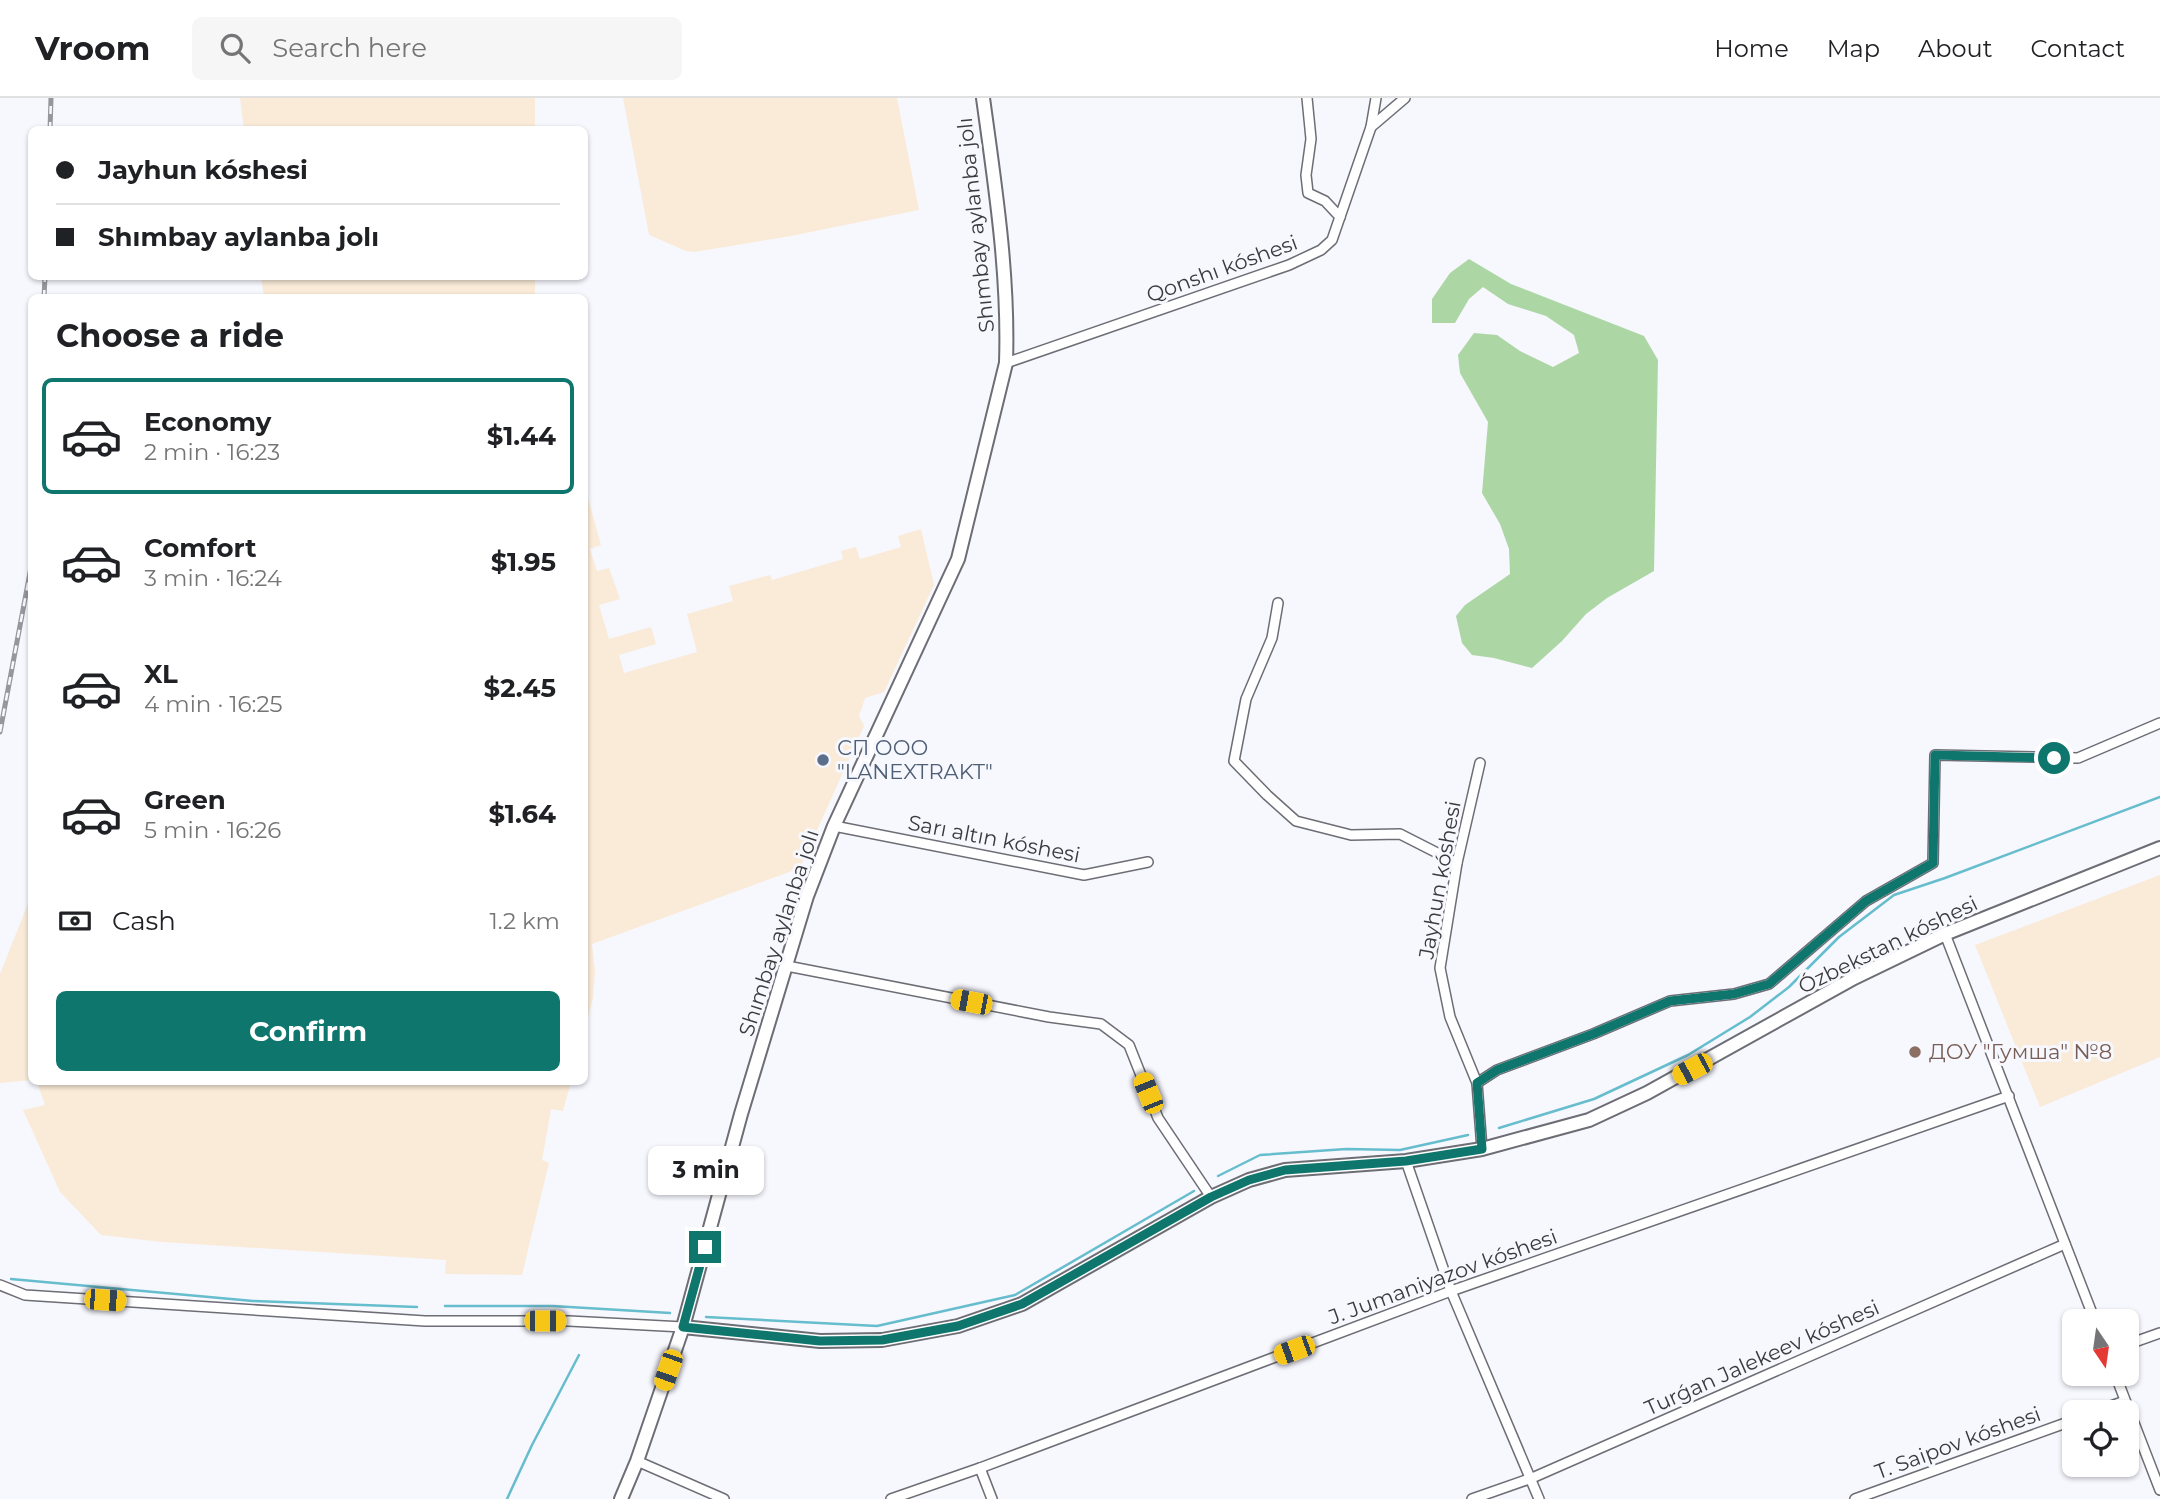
<!DOCTYPE html>
<meta charset="utf-8">
<style>
:root{--surface:#fff;--page:#f6f6f6;--text:#202124;--muted:#757577;--line:#e0e0e0;--accent:#0f766e}
body{margin:0;font-family:Montserrat,sans-serif;background:var(--page);color:var(--text);height:100vh;display:flex;flex-direction:column;font-size:26px;white-space:nowrap}
*{box-sizing:border-box;margin:0}
p{font-size:23px;color:var(--muted)}
.icon{flex:none;width:38px;height:38px;fill:none;stroke:currentColor;stroke-width:2;stroke-linecap:round;stroke-linejoin:round}
.map{position:relative;flex:1;overflow:hidden}
.drawer{position:absolute;left:28px;top:196px;width:560px;height:791px;display:flex;flex-direction:column;background:var(--surface);border-radius:10px;box-shadow:0 2px 5px #0004}
.drawer>*{flex:none}
.guide{position:absolute;left:28px;top:28px;width:560px;height:154px;border-radius:10px;box-shadow:0 2px 5px #0004;display:grid;align-content:center;height:154px;padding:0 28px;background:var(--surface)}
.needle{width:46px;rotate:167deg}
.buttons{position:absolute;left:2062px;top:1211px;display:grid;gap:14px}
.buttons a{display:grid;place-items:center;width:77px;height:77px;border-radius:10px;background:var(--surface);box-shadow:0 2px 5px #0004;font-size:35px}
.end{position:absolute;width:32px;height:32px;margin:-16px;border:9px solid #0f766e;background:#fff;box-shadow:0 0 0 4px #fff}
.from{border-radius:50%}
.bubble{position:absolute;height:49px;border-radius:10px;background:var(--surface);box-shadow:0 2px 5px #0004;font-size:23px;font-weight:700;line-height:49px;text-align:center}
.car{position:absolute;width:21px;height:42px;margin:-21px -10px;border-radius:9px;box-shadow:0 0 5px 2px #0007;background:linear-gradient(#f5c518 24%,#345 0 40%,#f5c518 0 76%,#345 0 86%,#f5c518 0)}
.guide b{display:flex;align-items:center;gap:24px;height:66px;font-size:26px}
.guide b+b{border-top:2px solid var(--line)}
.guide i{width:18px;height:18px;background:var(--text)}
ul{padding:0;list-style:none}
li{display:flex;align-items:center;gap:21px;height:116px;margin:0 14px 10px;padding:0 14px;border:4px solid transparent;border-radius:10px}
li div{flex:1}
li b{display:block;font-size:26px}
li em{font-style:normal;font-weight:700}
li.current{border-color:var(--accent)}
li>.icon{width:63px;height:63px;stroke-width:1.5}
h2{padding:0 28px;font-size:32px;line-height:84px}
.pay{display:flex;align-items:center;gap:18px;height:77px;padding:0 28px;font-size:26px}
.pay p{margin-inline-start:auto}
.cta{display:flex;gap:14px;margin-top:auto;padding:14px 28px}
.cta a{flex:1;height:80px;border-radius:10px;background:var(--accent);color:#fff;font-size:28px;font-weight:700;line-height:80px;text-align:center}
header{display:flex;align-items:center;gap:42px;box-sizing:border-box;height:98px;padding:0 35px;background:var(--surface);border-bottom:2px solid var(--line)}
header strong{font-size:33px}
nav{display:flex;gap:38px;margin-inline-start:auto;font-size:24px}
.search{width:490px;height:63px;background:var(--page);display:flex;align-items:center;gap:18px;box-sizing:border-box;padding:0 24px;border-radius:10px;color:var(--muted);font-size:26px}
.map>svg:first-child{display:block}
</style>
<header>
<strong>Vroom</strong>
<div class="search"><svg class="icon" aria-label="search" viewBox="0 0 24 24"><circle cx="10" cy="10" r="6"/><path d="M15 15l6 6"/></svg>Search here</div>
<nav><a>Home</a><a>Map</a><a>About</a><a>Contact</a></nav>
</header>
<div class="map">
<svg width="2160" height="1401" viewBox="0 0 2160 1401">
<rect width="100%" height="100%" fill="#f7f7fe"/>
<g fill="#faebd8">
<path d="M240,0H535V31H244Z"/>
<path d="M623,0H897L919,112L791,138L694,154L686,153L649,137Z"/>
<path d="M261,179H535V199H264Z"/>
<path d="M585,389L601,447L590,451L597,473L609,470L620,501L599,507L609,541L651,529L656,546L619,557L624,575L697,554L687,516L733,503L729,488L770,477L772,482L843,461L841,453L856,449L860,461L901,449L898,438L921,431L934,487L884,594L865,600L859,618L864,628L800,770L592,846L595,873L593,900L585,931Z"/>
<path d="M2160,777V959L2040,1009L1975,847Z"/>
<path d="M31,798V982L0,985V876Z"/>
<path d="M37,984H571L563,1013L551,1011L542,1062L549,1065L522,1177L445,1176L446,1162L162,1144L101,1137L60,1094L23,1012L45,1007Z"/>
</g>
<path fill="#acd7a5" d="M1469,161L1511,186L1644,238L1658,262L1654,473L1607,500L1586,516L1562,543L1532,570L1494,560L1472,557L1462,545L1456,518L1465,507L1510,476L1509,451L1500,426L1482,395L1488,324L1460,275L1458,257L1474,235L1497,237L1520,253L1553,269L1579,255L1574,237L1546,218L1508,206L1483,189L1469,201L1455,225H1432V201L1450,175Z"/>
<g fill="none" stroke-linecap="round" stroke-linejoin="round">
<g stroke="#66bdcd" stroke-width="2.5">
<path d="M1499,1030L1594,1001L1688,957L1750,919L1789,889L1839,839L1894,797L1945,780L2160,699"/>
<path d="M1218,1078L1260,1057L1346,1051L1400,1052L1468,1037"/>
<path d="M11,1181L253,1203L417,1209"/>
<path d="M445,1208H553L670,1215"/>
<path d="M706,1219L877,1228L1015,1197L1194,1093"/>
<path d="M507,1401L532,1347L579,1257"/>
</g>
<defs>
<g id="minor">
<path d="M1307,0L1311,41L1306,77L1308,95L1325,103L1340,119"/>
<path d="M1371,29L1405,0"/>
<path d="M1006,265L1289,167L1321,152L1332,142L1371,29L1376,0"/>
<path d="M1278,505L1272,540L1246,601L1234,663L1267,697L1296,723L1351,737L1400,736L1457,765"/>
<path d="M1480,665L1457,765L1440,870L1450,919L1477,985L1482,1051"/>
<path d="M834,728L1084,777L1148,764"/>
<path d="M1945,836L2095,1223"/>
<path d="M787,868L1049,919L1101,926L1129,947L1158,1020L1211,1099"/>
<path d="M1477,985L1497,972L1593,936L1670,903L1734,896L1769,886L1866,803L1933,765L1935,657L2078,660L2160,625"/>
<path d="M1406,1063L1451,1193L1539,1401"/>
<path d="M0,1187L25,1197L425,1223H569L683,1229"/>
<path d="M2126,1247L2160,1235"/>
<path d="M2115,1276L2160,1392"/>
<path d="M2094,1314L2125,1303"/>
<path d="M637,1363L724,1401"/>
<path d="M980,1370L992,1401"/>
<path d="M891,1401L980,1370L1451,1193L2009,998"/>
<path d="M1472,1401L1532,1380L2065,1146"/>
<path d="M1855,1401L2074,1322"/>
</g>
<path id="tertiary" d="M683,1229L820,1243L882,1242L958,1228L1022,1206L1211,1099L1249,1082L1285,1072L1406,1063L1482,1051L1589,1022L1647,995L1854,880L1945,836L2160,750"/>
<path id="secondary" d="M621,1401L637,1363L683,1229L741,1016L807,798L834,728L958,461L1006,265C1009,176 995,87 983,0"/>
</defs>
<use href="#minor" stroke="#6d6d75" stroke-width="12"/>
<use href="#tertiary" stroke="#6d6d75" stroke-width="16"/>
<use href="#secondary" stroke="#6d6d75" stroke-width="16"/>
<use href="#minor" stroke="#fff" stroke-width="9"/>
<use href="#tertiary" stroke="#fff" stroke-width="12"/>
<use href="#secondary" stroke="#fff" stroke-width="12"/>
<defs>
<g id="rail">
<path d="M50,32L51,0"/>
<path d="M44,200L45,178"/>
<path d="M0,634L32,464"/>
</g>
</defs>
<use href="#rail" stroke="#96969c" stroke-width="5"/>
<use href="#rail" stroke="#f7f7fe" stroke-width="2.5" stroke-dasharray="8" stroke-linecap="butt"/>
</g>
<g fill="none" stroke-linecap="round" stroke-linejoin="round">
<path stroke="#0f766e" stroke-width="9" d="M705,1149L683,1229L820,1243L882,1242L958,1228L1022,1206L1211,1099L1249,1082L1285,1072L1406,1063L1482,1051L1477,985L1497,972L1593,936L1670,903L1734,896L1769,886L1866,803L1933,765L1935,657L2054,660"/>
</g>
<circle fill="#5c6f8a" stroke="#f7f7fe" stroke-width="2.5" cx="823" cy="662" r="7"/>
<circle fill="#8d6e63" stroke="#f7f7fe" stroke-width="2.5" cx="1915" cy="954" r="7"/>
<g text-anchor="middle" stroke-width="6" stroke-linejoin="round" paint-order="stroke">
<g font-size="21" fill="#3b3b3f" stroke="#f7f7fe">
<text transform="translate(976 127) rotate(-96)" y="7">Shımbay aylanba jolı</text>
<text transform="translate(1222 171) rotate(-20)" y="7">Qonshı kóshesi</text>
<text transform="translate(994 741) rotate(11)" y="7">Sarı altın kóshesi</text>
<text transform="translate(1440 782) rotate(-80)" y="7">Jayhun kóshesi</text>
<text transform="translate(779 835) rotate(-72)" y="7">Shımbay aylanba jolı</text>
<text transform="translate(1888 847) rotate(-26)" y="7">Ózbekstan kóshesi</text>
<text transform="translate(1443 1179) rotate(-20)" y="7">J. Jumaniyazov kóshesi</text>
<text transform="translate(1762 1260) rotate(-24)" y="7">Turǵan Jalekeev kóshesi</text>
<text transform="translate(1958 1345) rotate(-20)" y="7">T. Saipov kóshesi</text>
</g>
<g font-size="21" fill="#4e5e75" stroke="#f7f7fe" text-anchor="start">
<text x="837" y="657">СП ООО<tspan x="837" dy="24">"LANEXTRAKT"</tspan></text>
</g>
<g font-size="21" fill="#785e54" stroke="#f7f7fe" text-anchor="start">
<text x="1929" y="961">ДОУ "Гумша" №8</text>
</g>
</g>
</svg>
<div class="buttons">
<a><svg class="needle" viewBox="-14 -14 28 28"><path d="M0-13l5 13h-10z" fill="#e53935"/><path d="M0 13l5-13h-10z" fill="#757577"/></svg></a>
<a><svg class="icon" aria-label="locate" viewBox="0 0 24 24"><circle cx="12" cy="12" r="6"/><path d="M12 2v4M12 18v4M2 12h4M18 12h4"/></svg></a>
</div>
<i class="end from" style="left:2054px;top:660px"></i>
<i class="end" style="left:705px;top:1149px"></i>
<div class="bubble" style="left:648px;top:1048px;width:116px">3 min</div>
<i class="car" style="left:971px;top:904px;rotate:281deg"></i>
<i class="car" style="left:1692px;top:971px;rotate:242deg"></i>
<i class="car" style="left:1148px;top:995px;rotate:338deg"></i>
<i class="car" style="left:105px;top:1202px;rotate:94deg"></i>
<i class="car" style="left:545px;top:1223px;rotate:90deg"></i>
<i class="car" style="left:1294px;top:1252px;rotate:250deg"></i>
<i class="car" style="left:668px;top:1272px;rotate:199deg"></i>
<div class="guide">
<b><i class="from"></i>Jayhun kóshesi</b>
<b><i></i>Shımbay aylanba jolı</b>
</div>
<section class="drawer">
<h2>Choose a ride</h2>
<ul>
<li class="current"><svg class="icon" aria-label="car" viewBox="0 0 24 24"><path d="M5 17H2v-5l4-1 3-4h7l3 4 3 1v5h-3M9 17h6M6 11h13"/><circle cx="7" cy="17" r="2"/><circle cx="17" cy="17" r="2"/></svg><div><b>Economy</b><p>2 min · 16:23</p></div><em>$1.44</em></li>
<li><svg class="icon" aria-label="car" viewBox="0 0 24 24"><path d="M5 17H2v-5l4-1 3-4h7l3 4 3 1v5h-3M9 17h6M6 11h13"/><circle cx="7" cy="17" r="2"/><circle cx="17" cy="17" r="2"/></svg><div><b>Comfort</b><p>3 min · 16:24</p></div><em>$1.95</em></li>
<li><svg class="icon" aria-label="car" viewBox="0 0 24 24"><path d="M5 17H2v-5l4-1 3-4h7l3 4 3 1v5h-3M9 17h6M6 11h13"/><circle cx="7" cy="17" r="2"/><circle cx="17" cy="17" r="2"/></svg><div><b>XL</b><p>4 min · 16:25</p></div><em>$2.45</em></li>
<li><svg class="icon" aria-label="car" viewBox="0 0 24 24"><path d="M5 17H2v-5l4-1 3-4h7l3 4 3 1v5h-3M9 17h6M6 11h13"/><circle cx="7" cy="17" r="2"/><circle cx="17" cy="17" r="2"/></svg><div><b>Green</b><p>5 min · 16:26</p></div><em>$1.64</em></li>
</ul>
<div class="pay"><svg class="icon" aria-label="cash" viewBox="0 0 24 24"><path d="M3 7h18v10H3z"/><circle cx="12" cy="12" r="2"/></svg>Cash<p>1.2 km</p></div>
<div class="cta"><a>Confirm</a></div>
</section>
</div>
